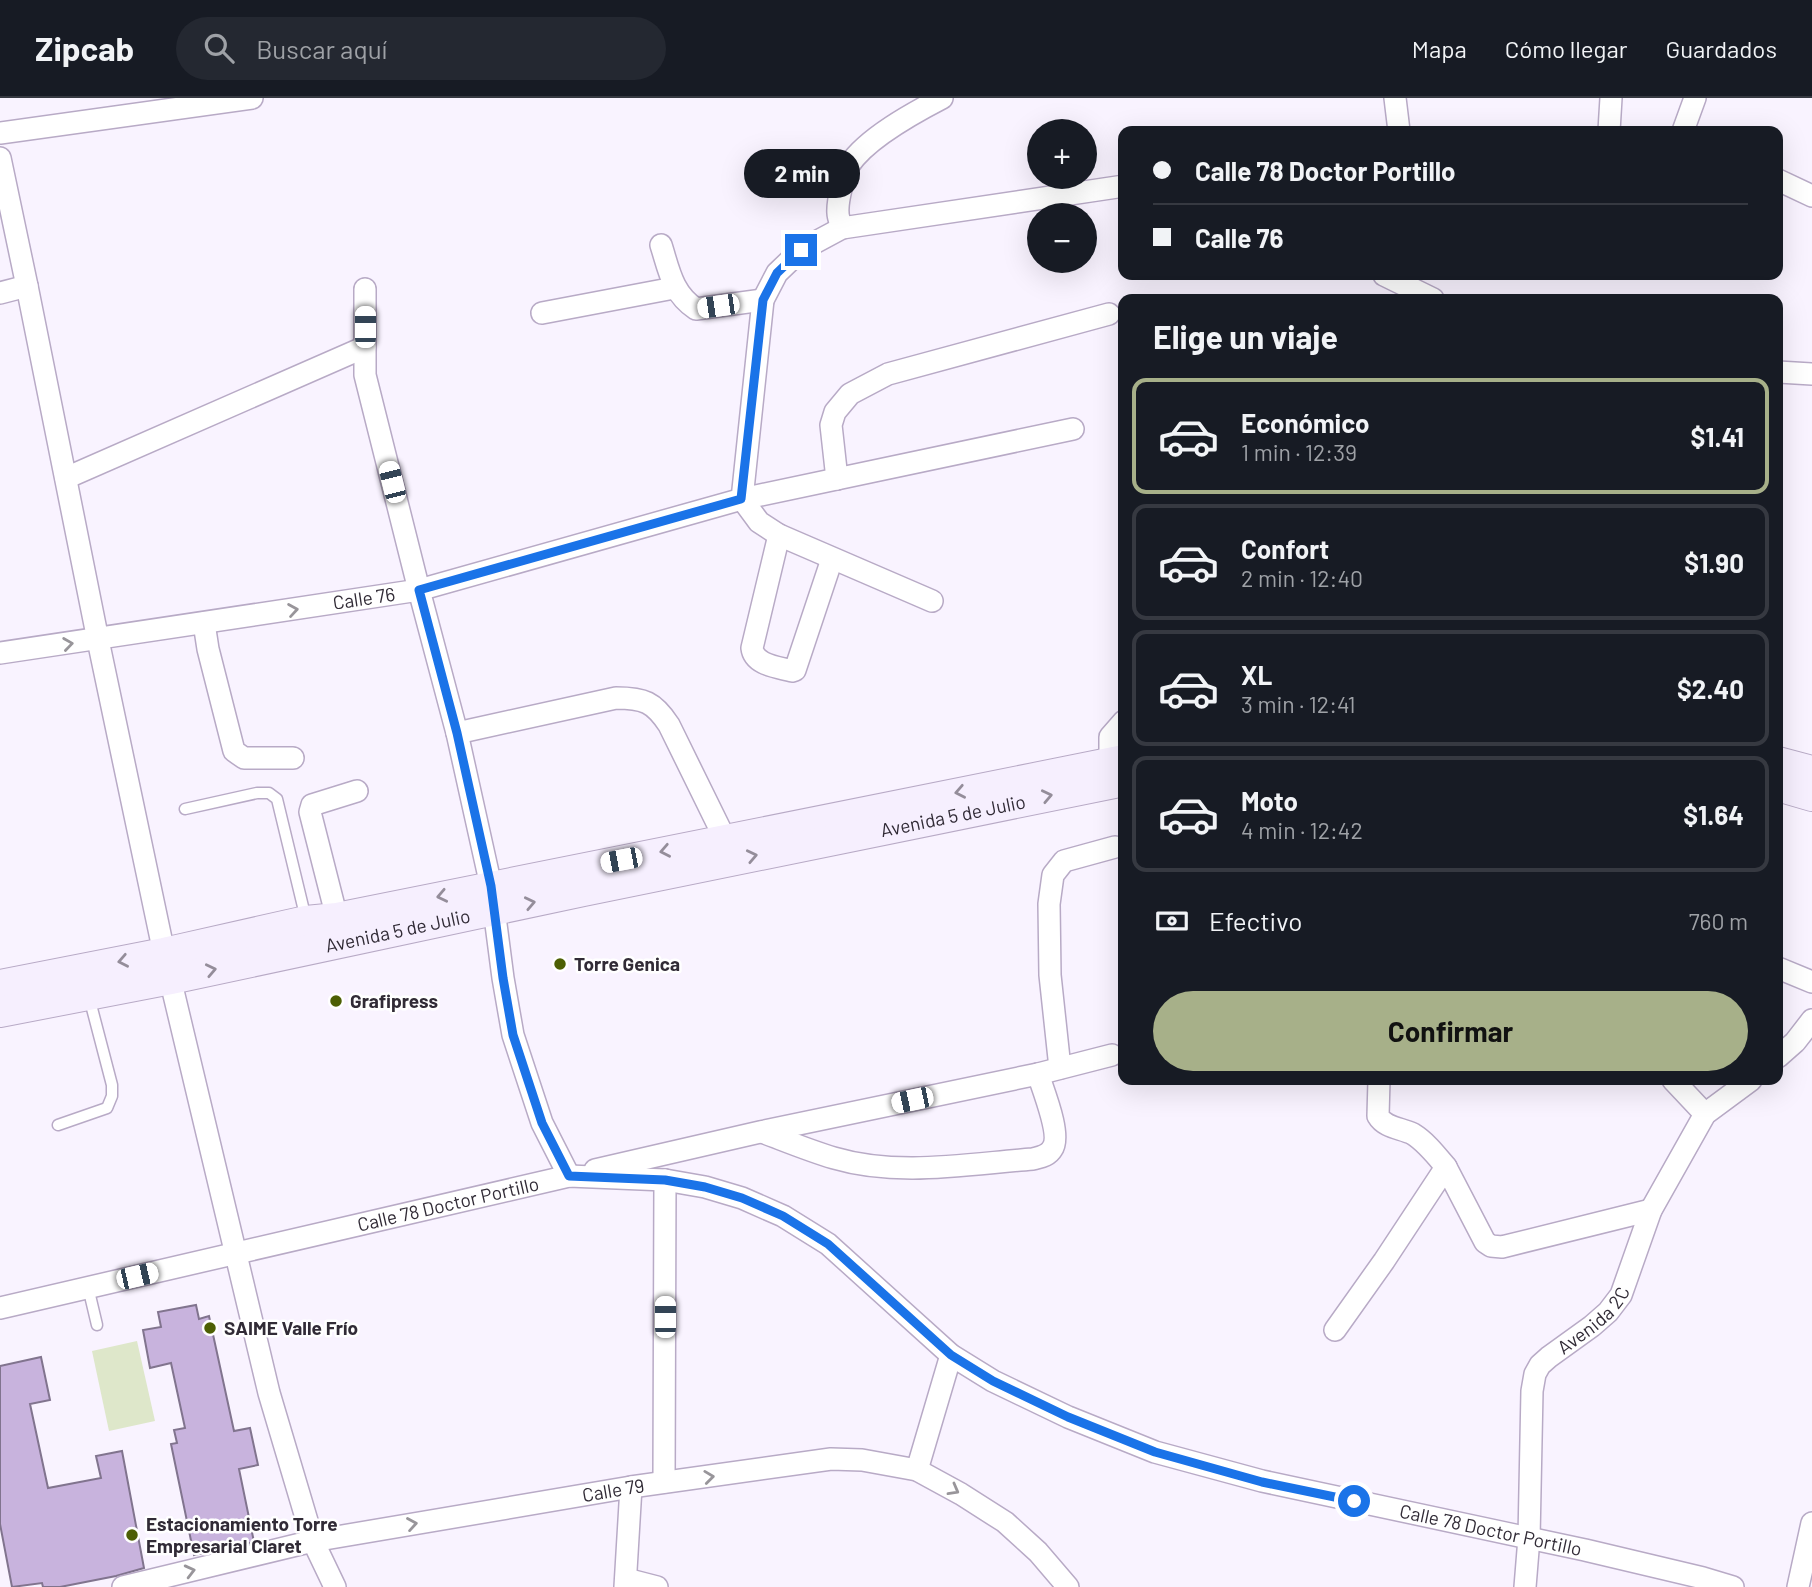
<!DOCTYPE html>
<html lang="es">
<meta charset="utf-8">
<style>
:root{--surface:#171b24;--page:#242831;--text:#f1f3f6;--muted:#9ea1a6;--line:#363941;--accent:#a7b089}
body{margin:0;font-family:Barlow,sans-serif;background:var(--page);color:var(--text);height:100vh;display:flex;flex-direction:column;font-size:26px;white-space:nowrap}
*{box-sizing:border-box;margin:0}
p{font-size:23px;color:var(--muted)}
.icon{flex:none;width:38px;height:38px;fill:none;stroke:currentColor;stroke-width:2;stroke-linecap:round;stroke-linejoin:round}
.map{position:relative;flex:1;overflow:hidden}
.side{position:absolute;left:1118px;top:196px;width:665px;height:791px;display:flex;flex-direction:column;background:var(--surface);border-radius:14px;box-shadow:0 7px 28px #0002}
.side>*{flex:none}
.banner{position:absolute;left:1118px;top:28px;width:665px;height:154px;border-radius:14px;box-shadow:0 7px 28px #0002;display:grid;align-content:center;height:154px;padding:0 35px;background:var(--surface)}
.tools{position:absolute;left:1027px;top:21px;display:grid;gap:14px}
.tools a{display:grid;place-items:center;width:70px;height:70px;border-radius:50%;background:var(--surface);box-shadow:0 7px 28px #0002;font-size:35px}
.end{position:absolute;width:32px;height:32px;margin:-16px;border:9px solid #1a73e8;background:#fff;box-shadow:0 0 0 4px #fff}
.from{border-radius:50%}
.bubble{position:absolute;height:49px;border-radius:24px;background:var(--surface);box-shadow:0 7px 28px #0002;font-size:23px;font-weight:700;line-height:49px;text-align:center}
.car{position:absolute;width:21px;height:42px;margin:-21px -10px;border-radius:9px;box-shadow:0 0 5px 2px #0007;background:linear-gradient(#fff 24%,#345 0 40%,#fff 0 76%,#345 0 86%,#fff 0)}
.banner b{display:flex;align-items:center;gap:24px;height:66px;font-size:26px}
.banner b+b{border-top:2px solid var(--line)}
.banner i{width:18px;height:18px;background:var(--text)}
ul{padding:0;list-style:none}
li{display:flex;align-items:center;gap:21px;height:116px;margin:0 14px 10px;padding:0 21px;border:4px solid var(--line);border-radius:14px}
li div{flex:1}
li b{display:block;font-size:26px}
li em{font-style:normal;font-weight:700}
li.on{border-color:var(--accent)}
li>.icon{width:63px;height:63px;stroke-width:1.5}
h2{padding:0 35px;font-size:32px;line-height:84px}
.pay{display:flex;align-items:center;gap:18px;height:77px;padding:0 35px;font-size:26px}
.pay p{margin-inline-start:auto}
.button{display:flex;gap:14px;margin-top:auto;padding:14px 35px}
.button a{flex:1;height:80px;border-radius:42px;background:var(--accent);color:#111;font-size:28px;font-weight:700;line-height:80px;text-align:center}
header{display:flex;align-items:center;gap:42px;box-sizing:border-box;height:98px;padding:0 35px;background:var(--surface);border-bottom:2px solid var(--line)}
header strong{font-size:33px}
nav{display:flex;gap:38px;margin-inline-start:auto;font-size:24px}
.search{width:490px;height:63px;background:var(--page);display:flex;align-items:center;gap:18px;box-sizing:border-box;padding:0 24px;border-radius:38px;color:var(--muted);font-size:26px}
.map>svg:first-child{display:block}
</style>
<header>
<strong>Zipcab</strong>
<div class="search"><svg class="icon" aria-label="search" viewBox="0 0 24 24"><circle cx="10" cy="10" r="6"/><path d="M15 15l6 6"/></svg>Buscar aquí</div>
<nav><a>Mapa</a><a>Cómo llegar</a><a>Guardados</a></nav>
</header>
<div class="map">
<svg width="1812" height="1489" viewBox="0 0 1812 1489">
<rect width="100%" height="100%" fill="#f9f3ff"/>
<path fill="#dee7ca" d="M137,1243L155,1323L109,1333L92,1253Z"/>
<g fill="#c8b3dd" stroke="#81748e" stroke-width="2">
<path d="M196,1207L199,1221L209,1218L234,1333L250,1330L258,1367L239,1371L254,1444L194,1457L171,1346L177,1345L174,1332L185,1330L171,1265L150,1270L143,1232L161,1229L158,1214Z"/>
<path d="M41,1259L50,1302L30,1306L48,1390L101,1380L96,1358L122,1353L144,1470L116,1478L60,1489H43L42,1485L12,1489L0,1426V1268Z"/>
</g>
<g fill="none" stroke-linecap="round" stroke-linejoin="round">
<defs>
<g id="lane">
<path d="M185,711L257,695H269L277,701L306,821"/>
<path d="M58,1027L107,1010L112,998V987L89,899"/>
<path d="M88,1189L97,1227"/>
</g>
<g id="street">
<path d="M1395,0L1399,33"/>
<path d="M1609,33L1611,0"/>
<path d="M1683,33L1695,0"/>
<path d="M0,35L252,0"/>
<path d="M0,60L27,188L98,542L164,855L269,1295L313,1443L335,1489"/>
<path d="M1778,82L1812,98"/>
<path d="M842,130C841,126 838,120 838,115C837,104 844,75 849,67C867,40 913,15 942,0"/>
<path d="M661,147C669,172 672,195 696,211L763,202"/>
<path d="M1384,177L1433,201"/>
<path d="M365,191V277L419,492L457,635L491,788L503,880L513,937L542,1025L569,1078"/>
<path d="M0,195L27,188"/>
<path d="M542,215L674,190"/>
<path d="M1778,274L1812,276"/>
<path d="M66,380L365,249"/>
<path d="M837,381L831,327L835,314L850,296L888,276L1109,216"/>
<path d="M779,437L752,550C754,567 778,569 792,573L795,572L832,461"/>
<path d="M932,503L779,437L759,424L742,401L1073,331"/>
<path d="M204,525L208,551L234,653L244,660H293"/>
<path id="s1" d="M0,555L419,492L742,401L763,202L777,175L801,152L842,130L1124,88"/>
<path d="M457,635L616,600C644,600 654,604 669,627L725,741"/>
<path d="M1110,665V639L1124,623"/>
<path d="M337,820L310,714L312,707L357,693"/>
<path d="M1778,870L1812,884"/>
<path d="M1778,959L1795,944L1812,922"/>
<path d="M1060,970L1050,877L1049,806L1053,777L1064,763L1115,749"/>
<path d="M1379,982L1378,1018C1385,1030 1401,1030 1413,1036C1426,1044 1436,1057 1446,1069"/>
<path d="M1673,982L1705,1016"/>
<path d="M762,1034C786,1043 810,1053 834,1060C898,1079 967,1066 1033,1061C1040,1059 1048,1058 1052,1051C1062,1038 1043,992 1038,976"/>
<path d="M595,1072L760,1034L1038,976L1112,957"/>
<path id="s2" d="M0,1210L569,1078L665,1082L705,1089L742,1100L783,1118L828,1146L951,1257L993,1283L1068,1319L1155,1354L1262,1383L1585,1452L1703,1480L1733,1489"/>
<path d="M1335,1232L1384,1163L1446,1069L1485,1144L1491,1148L1502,1149L1651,1112"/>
<path d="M917,1372L951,1257"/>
<path d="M664,1384L665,1082"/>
<path d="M626,1481L657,1489"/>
<path id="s3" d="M123,1489L313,1443L631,1389L831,1361L862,1362L917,1372L961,1396L1005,1424L1038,1454L1068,1489"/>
<path d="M625,1489L631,1389"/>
<path id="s4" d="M1525,1489L1529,1440L1532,1293L1535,1276L1540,1267L1549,1259L1592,1228L1608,1214L1621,1197L1651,1112L1705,1016L1751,982"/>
<path d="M1798,1489L1812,1425"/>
</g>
<g id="secondary">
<path d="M1778,664L1812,673"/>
<path d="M1778,688L1812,698"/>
<path d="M0,887L164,855L306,823L337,820L1124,662"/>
<path id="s5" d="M0,914L171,881L583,793L1124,683"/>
</g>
</defs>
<use href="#lane" stroke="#b8aac6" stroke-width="13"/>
<use href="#street" stroke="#b8aac6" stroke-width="24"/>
<use href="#secondary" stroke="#b8aac6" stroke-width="32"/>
<use href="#lane" stroke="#fff" stroke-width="10"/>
<use href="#street" stroke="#fff" stroke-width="21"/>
<use href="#secondary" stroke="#f6effe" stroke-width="30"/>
</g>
<defs><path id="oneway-chevron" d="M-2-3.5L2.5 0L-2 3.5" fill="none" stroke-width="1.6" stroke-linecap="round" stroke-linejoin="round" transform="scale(1.75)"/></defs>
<g stroke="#98959a">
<use href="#oneway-chevron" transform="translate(293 512) rotate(-9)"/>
<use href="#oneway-chevron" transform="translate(68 546) rotate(-8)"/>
<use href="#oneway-chevron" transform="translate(709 1379) rotate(-7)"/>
<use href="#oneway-chevron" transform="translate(954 1392) rotate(29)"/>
<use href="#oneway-chevron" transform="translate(412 1426) rotate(-10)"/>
<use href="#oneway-chevron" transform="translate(190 1473) rotate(-14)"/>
</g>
<g stroke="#948d9a">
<use href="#oneway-chevron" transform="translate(960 694) rotate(169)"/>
<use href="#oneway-chevron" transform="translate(1047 698) rotate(-12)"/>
<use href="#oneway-chevron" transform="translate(665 753) rotate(169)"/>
<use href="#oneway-chevron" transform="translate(752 758) rotate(-12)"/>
<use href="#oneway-chevron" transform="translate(442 798) rotate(168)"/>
<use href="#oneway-chevron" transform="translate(530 805) rotate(-12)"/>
<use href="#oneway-chevron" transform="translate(123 863) rotate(169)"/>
<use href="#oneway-chevron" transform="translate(211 872) rotate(-12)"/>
</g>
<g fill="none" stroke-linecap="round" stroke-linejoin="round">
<path stroke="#1a73e8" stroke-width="9" d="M801,152L777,175L763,202L741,401L419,492L457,635L491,788L503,880L513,937L542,1025L569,1078L665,1082L705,1089L742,1100L783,1118L828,1146L951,1257L993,1283L1068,1319L1155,1354L1262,1384L1354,1403"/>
</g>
<g fill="#4d5f04" stroke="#fff" stroke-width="2.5">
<circle cx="560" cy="866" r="7"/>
<circle cx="336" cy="903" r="7"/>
<circle cx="210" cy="1230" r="7"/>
<circle cx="132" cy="1437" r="7"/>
</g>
<g text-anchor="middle" stroke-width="5" stroke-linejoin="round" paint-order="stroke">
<g font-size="19" fill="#312b36" stroke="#fff">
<text dy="7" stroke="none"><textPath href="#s1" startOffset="368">Calle 76</textPath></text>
<text dy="7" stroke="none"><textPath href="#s5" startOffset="973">Avenida 5 de Julio</textPath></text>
<text dy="7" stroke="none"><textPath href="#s5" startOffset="406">Avenida 5 de Julio</textPath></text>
<text dy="7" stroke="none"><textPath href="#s2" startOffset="460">Calle 78 Doctor Portillo</textPath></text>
<text dy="7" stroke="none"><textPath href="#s4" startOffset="294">Avenida 2C</textPath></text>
<text dy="7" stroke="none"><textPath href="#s3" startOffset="500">Calle 79</textPath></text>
<text dy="7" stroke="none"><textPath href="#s2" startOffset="1594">Calle 78 Doctor Portillo</textPath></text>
</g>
<g font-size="19" font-weight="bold" fill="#312b36" stroke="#fff" text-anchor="start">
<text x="574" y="873">Torre Genica</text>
<text x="350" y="910">Grafipress</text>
<text x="224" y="1237">SAIME Valle Frío</text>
<text x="146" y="1433">Estacionamiento Torre<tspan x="146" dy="22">Empresarial Claret</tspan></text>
</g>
</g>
</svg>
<div class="tools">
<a>+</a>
<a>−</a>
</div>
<i class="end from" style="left:1354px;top:1403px"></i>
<i class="end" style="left:801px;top:152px"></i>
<div class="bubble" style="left:744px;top:51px;width:116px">2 min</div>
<i class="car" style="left:718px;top:208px;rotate:262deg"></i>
<i class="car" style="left:365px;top:229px;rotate:0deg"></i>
<i class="car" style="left:392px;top:384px;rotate:346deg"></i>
<i class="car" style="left:621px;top:762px;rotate:259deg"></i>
<i class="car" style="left:912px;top:1002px;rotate:258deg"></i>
<i class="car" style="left:137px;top:1178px;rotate:77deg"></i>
<i class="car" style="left:665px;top:1219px;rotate:0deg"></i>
<div class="banner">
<b><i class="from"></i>Calle 78 Doctor Portillo</b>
<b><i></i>Calle 76</b>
</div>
<section class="side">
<h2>Elige un viaje</h2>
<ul>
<li class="on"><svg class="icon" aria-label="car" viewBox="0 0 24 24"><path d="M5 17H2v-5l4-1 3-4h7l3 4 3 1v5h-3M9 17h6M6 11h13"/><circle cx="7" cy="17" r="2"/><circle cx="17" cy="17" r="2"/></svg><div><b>Económico</b><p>1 min · 12:39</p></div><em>$1.41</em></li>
<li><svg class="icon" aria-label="car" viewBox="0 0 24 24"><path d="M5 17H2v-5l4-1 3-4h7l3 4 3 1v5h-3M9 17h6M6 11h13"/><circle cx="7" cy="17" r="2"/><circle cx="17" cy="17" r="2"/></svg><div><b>Confort</b><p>2 min · 12:40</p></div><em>$1.90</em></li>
<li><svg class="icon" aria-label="car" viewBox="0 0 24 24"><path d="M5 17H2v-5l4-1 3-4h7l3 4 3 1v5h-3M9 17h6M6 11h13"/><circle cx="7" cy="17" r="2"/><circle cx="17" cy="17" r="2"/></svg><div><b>XL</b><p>3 min · 12:41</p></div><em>$2.40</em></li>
<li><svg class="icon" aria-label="car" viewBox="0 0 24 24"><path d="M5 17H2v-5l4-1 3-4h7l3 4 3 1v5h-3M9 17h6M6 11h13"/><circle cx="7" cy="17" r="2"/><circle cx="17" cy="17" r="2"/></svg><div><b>Moto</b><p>4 min · 12:42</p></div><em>$1.64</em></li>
</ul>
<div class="pay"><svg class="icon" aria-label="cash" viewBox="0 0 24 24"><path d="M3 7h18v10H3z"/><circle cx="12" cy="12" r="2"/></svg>Efectivo<p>760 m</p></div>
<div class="button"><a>Confirmar</a></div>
</section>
</div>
